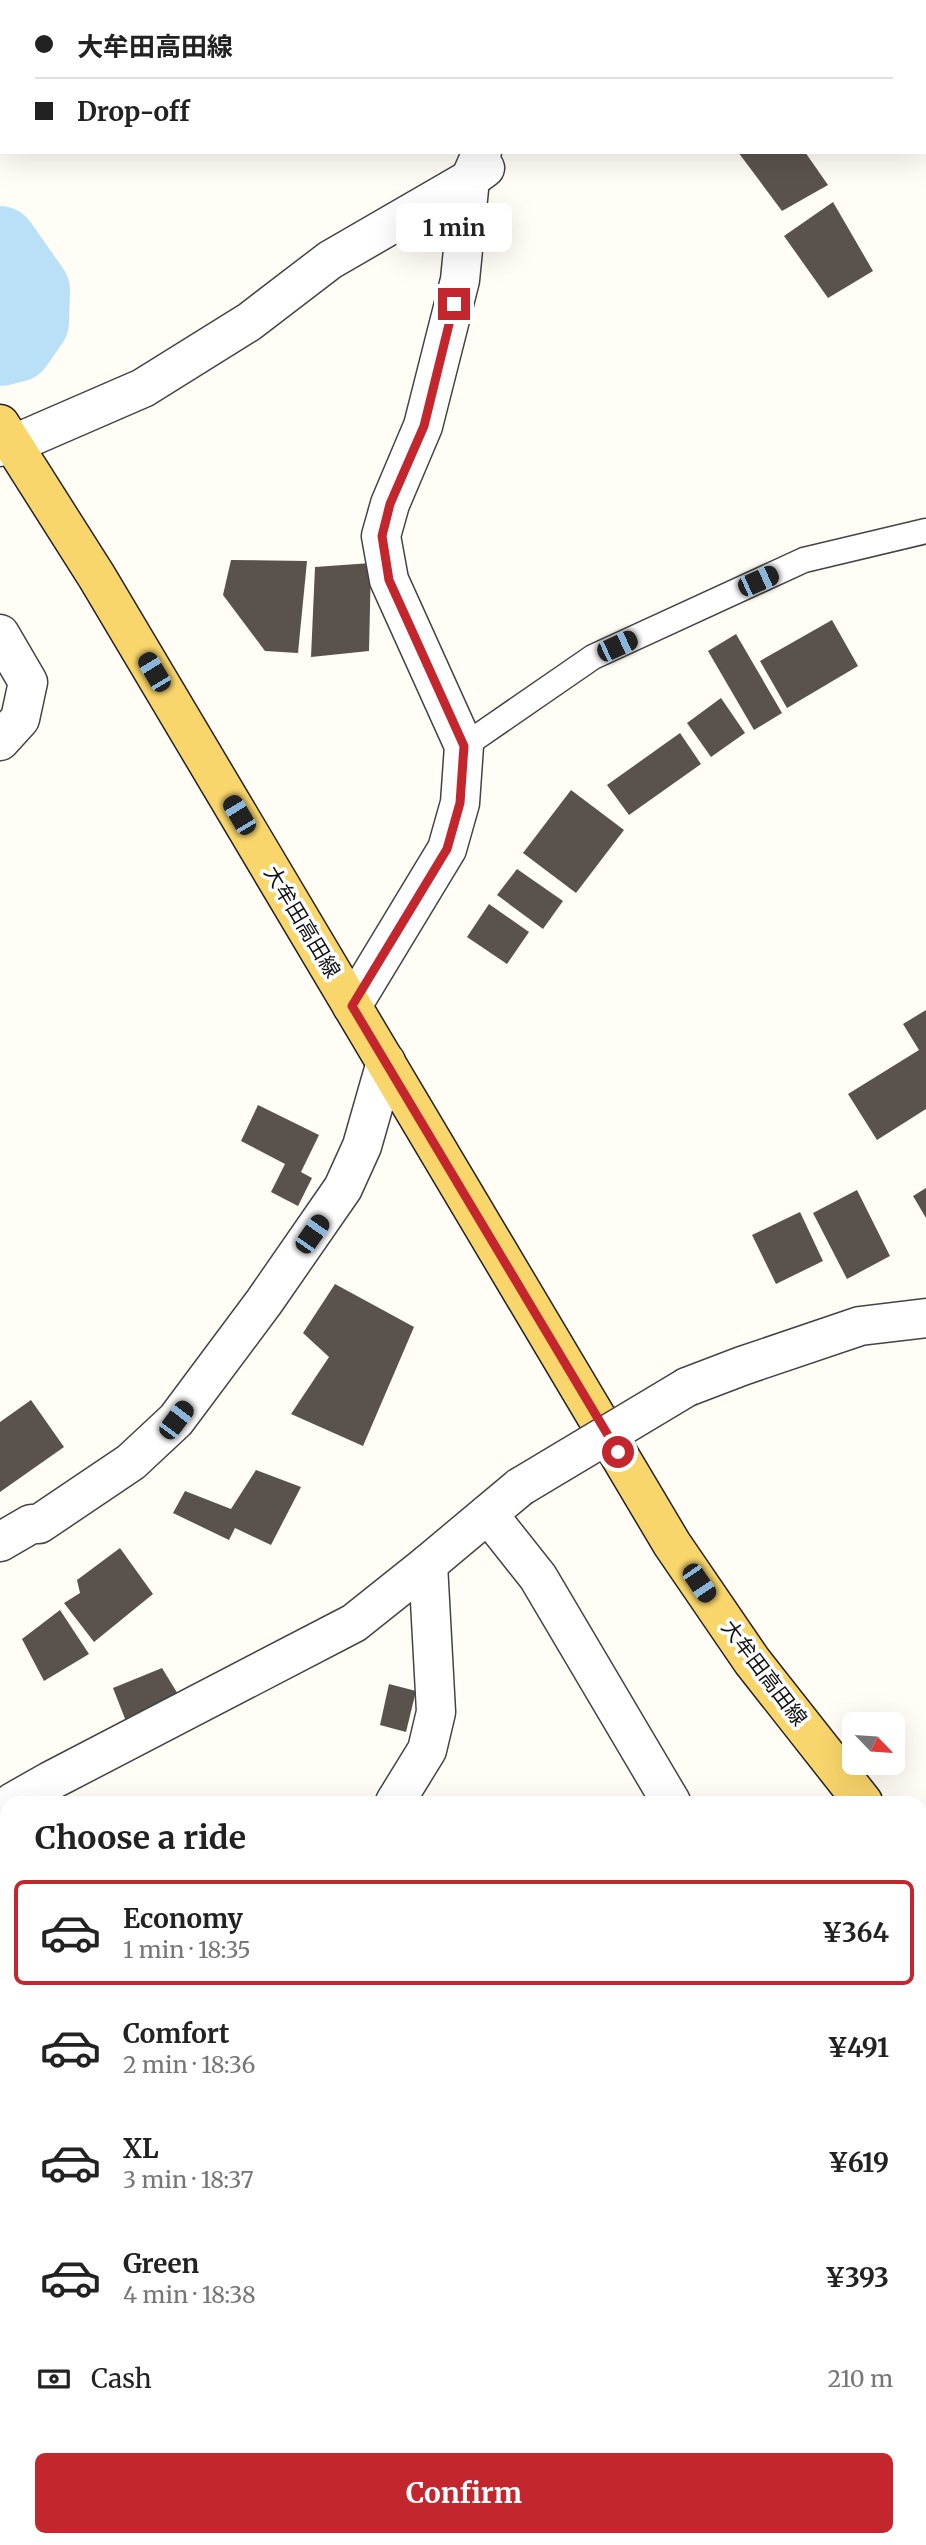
<!DOCTYPE html>
<meta charset="utf-8">
<style>
:root{--surface:#fff;--page:#f2f2f2;--text:#222;--muted:#767676;--line:#e0e0e0;--accent:#c4262e}
body{margin:0;font-family:Merriweather,"Noto Sans JP",serif;background:var(--page);color:var(--text);height:100vh;display:flex;flex-direction:column;font-size:26px;white-space:nowrap}
*{box-sizing:border-box;margin:0}
p{font-size:23px;color:var(--muted)}
.icon{flex:none;width:38px;height:38px;fill:none;stroke:currentColor;stroke-width:2;stroke-linecap:round;stroke-linejoin:round}
.map{position:relative;flex:1;overflow:hidden}
.drawer{position:absolute;left:0px;top:1796px;width:928px;height:751px;display:flex;flex-direction:column;background:var(--surface);border-radius:21px 21px 0 0;box-shadow:0 7px 28px #0002}
.drawer>*{flex:none}
.hud{position:absolute;left:0px;top:0px;width:928px;height:154px;box-shadow:0 7px 28px #0002;display:grid;align-content:center;height:154px;padding:0 35px;background:var(--surface)}
.needle{width:46px;rotate:115deg}
.buttons{position:absolute;left:842px;top:1712px;display:grid;gap:14px}
.buttons a{display:grid;place-items:center;width:63px;height:63px;border-radius:10px;background:var(--surface);box-shadow:0 7px 28px #0002;font-size:35px}
.end{position:absolute;width:32px;height:32px;margin:-16px;border:9px solid #c4262e;background:#fff;box-shadow:0 0 0 4px #fff}
.from{border-radius:50%}
.bubble{position:absolute;height:49px;border-radius:10px;background:var(--surface);box-shadow:0 7px 28px #0002;font-size:23px;font-weight:700;line-height:49px;text-align:center}
.car{position:absolute;width:21px;height:42px;margin:-21px -10px;border-radius:9px;box-shadow:0 0 5px 2px #0007;background:linear-gradient(#222 24%,#8ab4d8 0 40%,#222 0 76%,#8ab4d8 0 86%,#222 0)}
.hud b{display:flex;align-items:center;gap:24px;height:66px;font-size:26px}
.hud b+b{border-top:2px solid var(--line)}
.hud i{width:18px;height:18px;background:var(--text)}
ul{padding:0;list-style:none}
li{display:flex;align-items:center;gap:21px;height:105px;margin:0 14px 10px;padding:0 21px;border:4px solid transparent;border-radius:10px}
li div{flex:1}
li b{display:block;font-size:26px}
li em{font-style:normal;font-weight:700}
li.on{border-color:var(--accent)}
li>.icon{width:63px;height:63px;stroke-width:1.5}
h2{padding:0 35px;font-size:32px;line-height:84px}
.pay{display:flex;align-items:center;gap:18px;height:77px;padding:0 35px;font-size:26px}
.pay p{margin-inline-start:auto}
.primary-button{display:flex;gap:14px;margin-top:auto;padding:14px 35px}
.primary-button a{flex:1;height:80px;border-radius:10px;background:var(--accent);color:#fff;font-size:28px;font-weight:700;line-height:80px;text-align:center}
.map>svg:first-child{display:block}
</style>
<div class="map">
<svg width="926" height="2545" viewBox="0 0 926 2545">
<rect width="100%" height="100%" fill="#fffdf5"/>
<g fill="#b9dc9c">
<path d="M920,2027L926,2031V2393L921,2403Z"/>
<path d="M304,2539H848L845,2545H304Z"/>
</g>
<g fill="none" stroke-linecap="round" stroke-linejoin="round">
<g stroke="#b9e0f7" stroke-width="74">
<path d="M0,40L2,37"/>
<path d="M0,243L33,290L32,322L16,345L0,349"/>
</g>
</g>
<g fill="#5a524d">
<path d="M738,152H805L828,185L782,211Z"/>
<path d="M833,202L873,271L828,298L784,236Z"/>
<path d="M231,560L307,561L298,653L265,651L223,595Z"/>
<path d="M371,563L369,651L311,657L315,567Z"/>
<path d="M832,620L858,666L787,708L760,661Z"/>
<path d="M736,634L782,713L754,730L708,651Z"/>
<path d="M721,698L745,733L711,757L687,723Z"/>
<path d="M680,733L701,764L629,815L607,785Z"/>
<path d="M571,790L624,830L576,893L523,853Z"/>
<path d="M517,869L563,901L543,929L497,895Z"/>
<path d="M489,904L529,932L507,964L467,937Z"/>
<path d="M926,1010V1109L877,1140L848,1094L919,1050L903,1024Z"/>
<path d="M258,1105L319,1135L301,1172L312,1178L298,1206L271,1192L285,1164L241,1141Z"/>
<path d="M926,1188V1218L913,1196Z"/>
<path d="M857,1190L890,1256L847,1279L813,1213Z"/>
<path d="M800,1212L823,1261L776,1284L752,1235Z"/>
<path d="M335,1284L414,1327L363,1446L291,1414L329,1357L303,1333Z"/>
<path d="M31,1400L64,1447L0,1492V1422Z"/>
<path d="M256,1470L301,1487L271,1545L235,1528L229,1540L173,1513L185,1491L231,1509Z"/>
<path d="M120,1548L153,1594L94,1642L64,1603L80,1593L77,1580Z"/>
<path d="M60,1610L89,1654L44,1681L22,1639Z"/>
<path d="M162,1668L184,1704L129,1729L113,1688Z"/>
<path d="M389,1684L416,1691L406,1732L380,1725Z"/>
<path d="M93,2539H127L122,2545H99Z"/>
</g>
<g fill="none" stroke-linecap="round" stroke-linejoin="round">
<defs>
<path id="lane" d="M464,746L593,657L804,560L926,531"/>
<g id="street">
<path d="M528,2V0"/>
<path d="M893,2L896,0"/>
<path d="M0,447L14,444L143,388L249,322L330,260L470,179L485,168"/>
<path d="M0,634L28,682L20,719L0,741"/>
<path d="M352,1006L447,849L460,803L464,746L389,580L381,536L390,504L423,426L460,280L470,179L482,152"/>
<path d="M687,1387L742,1366L860,1326L926,1318"/>
<path d="M488,1514L538,1577L671,1802"/>
<path d="M0,1542L31,1524H39L131,1462L176,1420L264,1302L343,1188L362,1146L386,1062"/>
<path d="M13,1802L50,1781L354,1623L428,1564L520,1487"/>
<path d="M395,1802L427,1750L436,1712L428,1564"/>
<path d="M0,2194L7,2191"/>
<path d="M360,2545L363,2539"/>
</g>
<g id="primary">
<path d="M0,424L97,577L672,1544L752,1661L863,1802"/>
<path d="M920,1865L926,1871"/>
</g>
</defs>
<use href="#lane" stroke="#444" stroke-width="27"/>
<use href="#street" stroke="#444" stroke-width="41"/>
<use href="#primary" stroke="#222" stroke-width="41"/>
<use href="#lane" stroke="#fff" stroke-width="24"/>
<use href="#street" stroke="#fff" stroke-width="38"/>
<use href="#primary" stroke="#f9d66b" stroke-width="38"/>
<defs>
<path id="street-bridge" d="M520,1487L687,1387"/>
</defs>
<use href="#street-bridge" stroke="#444" stroke-width="41" stroke-linecap="butt"/>
<use href="#street-bridge" stroke="#fff" stroke-width="38"/>
</g>
<g fill="none" stroke-linecap="round" stroke-linejoin="round">
<path stroke="#c4262e" stroke-width="9" d="M454,304L424,426L390,504L382,536L389,580L464,746L460,803L447,849L352,1006L618,1452"/>
</g>
<g text-anchor="middle" stroke-width="7" stroke-linejoin="round" paint-order="stroke">
<g font-size="21" fill="#111" stroke="#fff">
<text transform="translate(302 922) rotate(59)" y="7">大牟田高田線</text>
<text transform="translate(764 1673) rotate(53)" y="7">大牟田高田線</text>
</g>
</g>
</svg>
<div class="buttons">
<a><svg class="needle" viewBox="-14 -14 28 28"><path d="M0-13l5 13h-10z" fill="#e53935"/><path d="M0 13l5-13h-10z" fill="#767676"/></svg></a>
</div>
<i class="end from" style="left:618px;top:1452px"></i>
<i class="end" style="left:454px;top:304px"></i>
<div class="bubble" style="left:396px;top:203px;width:116px">1 min</div>
<i class="car" style="left:758px;top:581px;rotate:66deg"></i>
<i class="car" style="left:617px;top:646px;rotate:65deg"></i>
<i class="car" style="left:154px;top:672px;rotate:329deg"></i>
<i class="car" style="left:239px;top:815px;rotate:329deg"></i>
<i class="car" style="left:312px;top:1234px;rotate:35deg"></i>
<i class="car" style="left:176px;top:1420px;rotate:37deg"></i>
<i class="car" style="left:699px;top:1583px;rotate:146deg"></i>
<div class="hud">
<b><i class="from"></i>大牟田高田線</b>
<b><i></i>Drop-off</b>
</div>
<section class="drawer">
<h2>Choose a ride</h2>
<ul>
<li class="on"><svg class="icon" aria-label="car" viewBox="0 0 24 24"><path d="M5 17H2v-5l4-1 3-4h7l3 4 3 1v5h-3M9 17h6M6 11h13"/><circle cx="7" cy="17" r="2"/><circle cx="17" cy="17" r="2"/></svg><div><b>Economy</b><p>1 min · 18:35</p></div><em>¥364</em></li>
<li><svg class="icon" aria-label="car" viewBox="0 0 24 24"><path d="M5 17H2v-5l4-1 3-4h7l3 4 3 1v5h-3M9 17h6M6 11h13"/><circle cx="7" cy="17" r="2"/><circle cx="17" cy="17" r="2"/></svg><div><b>Comfort</b><p>2 min · 18:36</p></div><em>¥491</em></li>
<li><svg class="icon" aria-label="car" viewBox="0 0 24 24"><path d="M5 17H2v-5l4-1 3-4h7l3 4 3 1v5h-3M9 17h6M6 11h13"/><circle cx="7" cy="17" r="2"/><circle cx="17" cy="17" r="2"/></svg><div><b>XL</b><p>3 min · 18:37</p></div><em>¥619</em></li>
<li><svg class="icon" aria-label="car" viewBox="0 0 24 24"><path d="M5 17H2v-5l4-1 3-4h7l3 4 3 1v5h-3M9 17h6M6 11h13"/><circle cx="7" cy="17" r="2"/><circle cx="17" cy="17" r="2"/></svg><div><b>Green</b><p>4 min · 18:38</p></div><em>¥393</em></li>
</ul>
<div class="pay"><svg class="icon" aria-label="cash" viewBox="0 0 24 24"><path d="M3 7h18v10H3z"/><circle cx="12" cy="12" r="2"/></svg>Cash<p>210 m</p></div>
<div class="primary-button"><a>Confirm</a></div>
</section>
</div>
